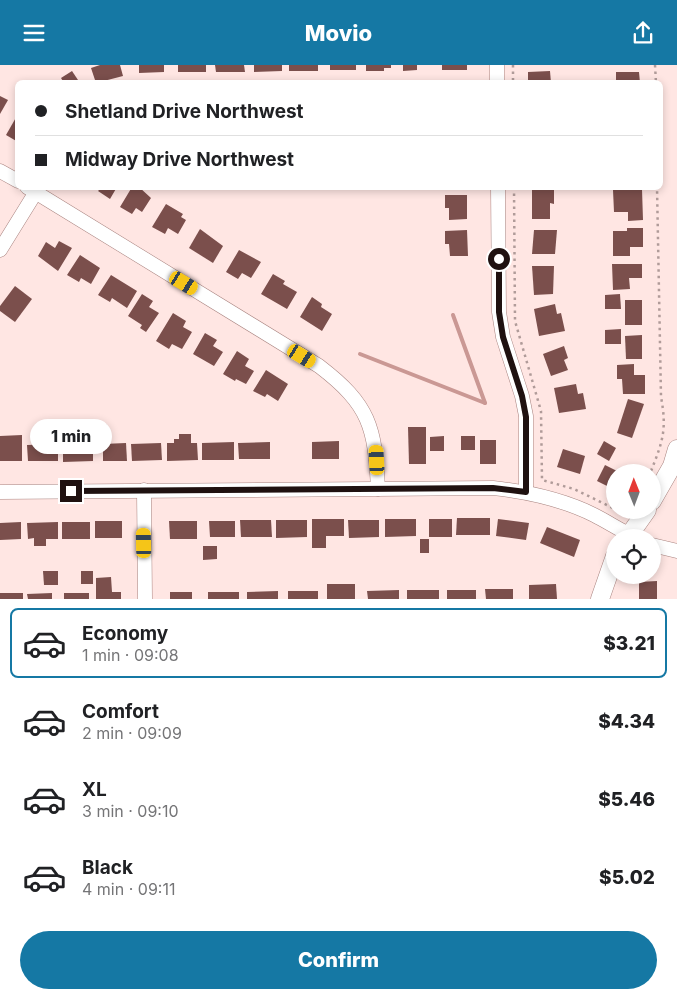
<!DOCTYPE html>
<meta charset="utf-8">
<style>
:root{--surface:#fff;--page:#f6f6f6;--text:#202124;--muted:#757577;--line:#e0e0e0;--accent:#1578a4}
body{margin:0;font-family:Inter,sans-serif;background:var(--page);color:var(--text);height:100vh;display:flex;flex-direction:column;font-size:19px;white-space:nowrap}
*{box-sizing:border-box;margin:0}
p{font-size:16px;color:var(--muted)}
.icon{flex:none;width:28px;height:28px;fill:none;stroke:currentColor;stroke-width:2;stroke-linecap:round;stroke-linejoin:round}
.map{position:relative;height:534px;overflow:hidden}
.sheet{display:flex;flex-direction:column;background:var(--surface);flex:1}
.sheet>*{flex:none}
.banner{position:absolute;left:15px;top:15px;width:648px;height:110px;border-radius:8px;box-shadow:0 2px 8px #0003;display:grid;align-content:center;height:110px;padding:0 20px;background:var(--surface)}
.needle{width:32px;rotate:359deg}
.tools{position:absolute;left:606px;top:399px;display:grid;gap:10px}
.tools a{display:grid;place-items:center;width:55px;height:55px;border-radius:50%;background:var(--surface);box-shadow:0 2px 8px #0003;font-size:25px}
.end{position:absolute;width:22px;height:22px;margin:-11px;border:6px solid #1f1110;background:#fff;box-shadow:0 0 0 2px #fff}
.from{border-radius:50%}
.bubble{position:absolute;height:35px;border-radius:18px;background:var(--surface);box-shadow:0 2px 8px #0003;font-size:16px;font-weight:800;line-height:35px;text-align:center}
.car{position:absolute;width:15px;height:30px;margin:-15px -8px;border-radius:6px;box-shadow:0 0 4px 1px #0007;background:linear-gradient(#f5c518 24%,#345 0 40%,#f5c518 0 76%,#345 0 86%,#f5c518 0)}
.banner b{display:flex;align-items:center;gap:18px;height:48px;font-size:19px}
.banner b+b{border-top:1px solid var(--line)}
.banner i{width:12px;height:12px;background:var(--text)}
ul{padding:9px 0 0;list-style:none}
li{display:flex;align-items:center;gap:15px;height:70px;margin:0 10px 8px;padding:0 10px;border:2px solid transparent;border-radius:8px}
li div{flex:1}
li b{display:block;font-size:19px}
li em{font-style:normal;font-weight:800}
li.on{border-color:var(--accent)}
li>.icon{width:45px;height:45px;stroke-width:1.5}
.cta{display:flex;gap:10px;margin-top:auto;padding:10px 20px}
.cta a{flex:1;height:58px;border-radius:30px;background:var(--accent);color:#fff;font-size:20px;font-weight:800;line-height:58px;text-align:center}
header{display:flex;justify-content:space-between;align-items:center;height:65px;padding:0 20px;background:var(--accent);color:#fff;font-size:22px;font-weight:800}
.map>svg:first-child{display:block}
</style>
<header><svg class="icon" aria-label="menu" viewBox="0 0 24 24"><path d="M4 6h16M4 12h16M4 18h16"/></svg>Movio<svg class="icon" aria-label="share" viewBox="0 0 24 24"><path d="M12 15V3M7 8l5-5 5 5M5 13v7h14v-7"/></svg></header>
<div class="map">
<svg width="677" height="534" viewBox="0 0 677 534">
<rect width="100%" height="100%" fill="#ffe6e3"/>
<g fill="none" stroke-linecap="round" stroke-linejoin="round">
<g stroke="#ca9894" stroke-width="4">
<path d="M453,250L485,338"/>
<path d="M360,289L485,338"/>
</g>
</g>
<g fill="#7b4f4c">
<path d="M100,0H120L123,11L96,18L91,3Z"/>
<path d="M139,0H164V7L139,8Z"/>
<rect x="178" y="0" width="28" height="7"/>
<path d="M215,0H244L245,7H216Z"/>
<path d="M254,0H282V6L254,7Z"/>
<rect x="289" y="0" width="29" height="6"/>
<rect x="330" y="0" width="26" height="5"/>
<path d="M366,0H391V3H384V6H366Z"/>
<path d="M403,0H417V5L403,6Z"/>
<rect x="442" y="0" width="25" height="5"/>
<path d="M72,6L80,18H64L61,13Z"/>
<path d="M550,6L551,18H528V7Z"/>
<path d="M616,7H639L640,18H616Z"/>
<path d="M0,31L8,35L0,49Z"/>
<path d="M18,49V77L6,70Z"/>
<path d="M97,122H117L110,134L98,126L100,124Z"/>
<path d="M132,122H139L151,133L142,147L136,143L132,149L120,142Z"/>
<path d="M642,124L643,155L628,156V147H614L613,125Z"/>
<path d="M532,125H554V139L550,138V154H532Z"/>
<path d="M445,130H467V154L449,155V143H445Z"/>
<path d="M166,139L183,149L181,152L186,155L178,169L168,163L165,169L152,162Z"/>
<path d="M627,163H643V182H630V191H613V166H627Z"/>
<path d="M200,164L223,181L213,198L189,183Z"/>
<path d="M467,165L468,191H450L449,179H445V166Z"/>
<path d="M534,165H557L555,189H532Z"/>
<path d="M59,176L72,183L58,206L38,191L46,177L55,183Z"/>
<path d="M239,185L261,197L251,213L242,208L238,214L226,207Z"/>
<path d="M80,190L100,203L91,219L81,213L79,217L67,210Z"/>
<path d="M612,199H642V213H629L630,224L613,225Z"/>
<path d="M532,201H554L553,229L534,230Z"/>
<path d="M273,209L285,216L283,219L297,227L287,244L261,229Z"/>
<path d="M111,210L137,226L127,243L112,233L110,237L98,230Z"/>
<path d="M15,221L32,234L15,257L0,246V241Z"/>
<path d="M142,229L153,236L149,242L159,248L146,267L140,263L142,260L128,251Z"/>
<path d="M620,229L621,244H605V230Z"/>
<path d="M312,232L322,239L321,242L332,249L322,266L300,252Z"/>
<rect x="625" y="235" width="17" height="25"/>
<path d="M555,239L557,249L561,248L565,266L539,271L534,244Z"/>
<path d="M173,248L186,256L183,262L192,267L182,284L172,279L169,284L156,276Z"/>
<path d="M621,264V279H605V265Z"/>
<path d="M205,268L217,275L213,281L223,287L214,301L193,289Z"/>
<path d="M642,270V294H626L625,271Z"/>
<path d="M564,281L568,293L564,295L568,305L551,311L543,289Z"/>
<path d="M237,286L249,294L245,301L254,306L246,319L236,314L235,316L223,309Z"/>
<path d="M634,299V310H645V329H623L622,314H617V300Z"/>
<path d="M266,305L288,319L278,336L267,329L265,332L253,326Z"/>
<path d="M576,319L578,329L583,328L586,344L559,348L554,323Z"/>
<path d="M628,334L644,339L632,373L617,368Z"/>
<rect x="97" y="359" width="10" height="15"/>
<path d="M408,362H426V399H409Z"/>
<path d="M179,369H191V378H197L198,395L167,396V378H174V374H179Z"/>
<path d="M22,370V396H0V371Z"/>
<path d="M444,371V386H430V372Z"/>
<rect x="461" y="371" width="14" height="14"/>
<rect x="480" y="375" width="16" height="24"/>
<path d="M339,376V394H312V377Z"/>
<path d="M604,376L616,383L609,396L597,389Z"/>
<path d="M234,377V395H202V378Z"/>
<path d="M270,377V394H239L238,378Z"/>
<path d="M126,378L127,396H103V379Z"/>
<path d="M161,378L162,395L132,396L131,379Z"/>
<path d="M58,379V396H28L27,380Z"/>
<path d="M93,379V396L63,397V380Z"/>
<path d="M563,384L585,391L580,409L557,402Z"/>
<path d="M605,400L621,408H615V425L597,416Z"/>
<path d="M457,453H490V470H456Z"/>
<path d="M312,454H344V471H326V483H312Z"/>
<path d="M385,454H416V471L385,472Z"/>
<rect x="429" y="454" width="23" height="18"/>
<path d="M498,454L529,458L526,475L496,471Z"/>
<path d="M240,455H271L272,472H241Z"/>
<path d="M276,455H307V472L276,473Z"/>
<path d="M348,455H379V472L349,473Z"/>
<rect x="95" y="456" width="27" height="17"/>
<path d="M169,456H197V474H170Z"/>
<path d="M209,456H235V472H210Z"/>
<path d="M21,457V474L0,475V458Z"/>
<path d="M58,457V474H46V481H34V473L28,474L27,458Z"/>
<rect x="62" y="457" width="28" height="17"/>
<path d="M547,462L580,475L574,492L540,478Z"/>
<rect x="420" y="474" width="9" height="14"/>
<path d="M203,481H217V494L203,495Z"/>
<path d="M43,506H58V520H44Z"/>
<rect x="81" y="506" width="12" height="13"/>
<path d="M111,512L112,527H121V534H96V513Z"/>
<path d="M657,516V534H639V517Z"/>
<rect x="327" y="519" width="28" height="15"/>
<path d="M556,519L557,534H529V520Z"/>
<path d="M485,524H513V534H486Z"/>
<path d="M399,525V534H368L367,526Z"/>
<rect x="407" y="525" width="32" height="9"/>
<rect x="447" y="525" width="29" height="9"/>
<path d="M278,526V534H247V527Z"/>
<rect x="288" y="526" width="30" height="8"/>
<rect x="170" y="527" width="22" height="7"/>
<rect x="208" y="527" width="31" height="7"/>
<rect x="0" y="528" width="23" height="6"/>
<path d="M52,528V534H28L27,529Z"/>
<rect x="64" y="528" width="25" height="6"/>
</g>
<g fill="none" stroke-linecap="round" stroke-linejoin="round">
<defs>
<g id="minor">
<path d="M497,0V18"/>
<path d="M0,106L18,116"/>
<path d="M27,122L319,301C370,340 375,362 378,424"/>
<path d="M498,122L499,247L503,272L522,331L526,351V427"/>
<path d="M0,185L39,122"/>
<path d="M144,425L145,534"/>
<path d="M0,427L493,423C529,427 562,434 594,450C608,457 621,466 635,472"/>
<path d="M652,480L677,486"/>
</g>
<g id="tertiary">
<path d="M652,436L672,401L677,384"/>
<path d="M628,472L647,445"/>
<path d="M600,534L615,491"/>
</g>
</defs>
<use href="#minor" stroke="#a98480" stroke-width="15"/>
<use href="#tertiary" stroke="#a98480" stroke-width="19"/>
<g stroke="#b09b99" stroke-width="2.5" stroke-dasharray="2.5 4" stroke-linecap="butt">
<path d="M513,0V18"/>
<path d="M655,0L656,18"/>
<path d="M514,122L515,256L541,346L542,415L574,424L615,444"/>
<path d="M651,406C663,376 667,364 661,332L657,122"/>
</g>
<use href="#minor" stroke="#fff" stroke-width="14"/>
<use href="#tertiary" stroke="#fff" stroke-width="18"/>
</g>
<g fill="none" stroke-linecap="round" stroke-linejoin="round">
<path stroke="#1f1110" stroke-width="6" d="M71,426L493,423L526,427V352L522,331L503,272L499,247V194"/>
</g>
</svg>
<div class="tools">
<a><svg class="needle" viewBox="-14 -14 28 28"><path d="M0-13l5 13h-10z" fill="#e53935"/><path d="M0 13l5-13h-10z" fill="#757577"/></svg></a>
<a><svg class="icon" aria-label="locate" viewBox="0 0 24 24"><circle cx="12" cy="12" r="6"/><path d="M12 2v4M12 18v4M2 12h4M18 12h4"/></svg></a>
</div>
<i class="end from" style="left:499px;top:194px"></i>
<i class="end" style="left:71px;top:426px"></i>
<div class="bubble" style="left:30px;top:354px;width:82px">1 min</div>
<i class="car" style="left:184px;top:218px;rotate:121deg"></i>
<i class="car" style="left:302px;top:291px;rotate:121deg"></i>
<i class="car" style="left:377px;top:395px;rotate:357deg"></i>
<i class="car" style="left:144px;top:478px;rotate:359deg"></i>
<div class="banner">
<b><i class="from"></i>Shetland Drive Northwest</b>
<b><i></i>Midway Drive Northwest</b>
</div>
</div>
<section class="sheet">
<ul>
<li class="on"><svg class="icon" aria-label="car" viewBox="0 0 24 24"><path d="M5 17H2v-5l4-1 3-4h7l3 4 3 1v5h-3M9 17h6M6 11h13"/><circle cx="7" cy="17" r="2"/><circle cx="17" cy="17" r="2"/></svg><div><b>Economy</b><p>1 min · 09:08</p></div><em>$3.21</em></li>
<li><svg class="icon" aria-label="car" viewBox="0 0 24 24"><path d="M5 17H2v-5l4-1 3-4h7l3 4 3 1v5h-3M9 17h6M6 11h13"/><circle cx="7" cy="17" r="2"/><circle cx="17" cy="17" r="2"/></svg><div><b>Comfort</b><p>2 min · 09:09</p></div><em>$4.34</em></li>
<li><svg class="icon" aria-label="car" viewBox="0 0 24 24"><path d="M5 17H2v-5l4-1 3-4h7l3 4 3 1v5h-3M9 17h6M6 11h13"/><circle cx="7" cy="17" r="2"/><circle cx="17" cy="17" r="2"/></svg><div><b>XL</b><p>3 min · 09:10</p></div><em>$5.46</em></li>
<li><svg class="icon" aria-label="car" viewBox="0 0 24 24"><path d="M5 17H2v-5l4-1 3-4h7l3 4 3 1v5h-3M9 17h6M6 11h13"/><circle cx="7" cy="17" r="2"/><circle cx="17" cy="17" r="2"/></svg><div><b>Black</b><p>4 min · 09:11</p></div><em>$5.02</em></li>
</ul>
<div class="cta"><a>Confirm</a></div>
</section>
